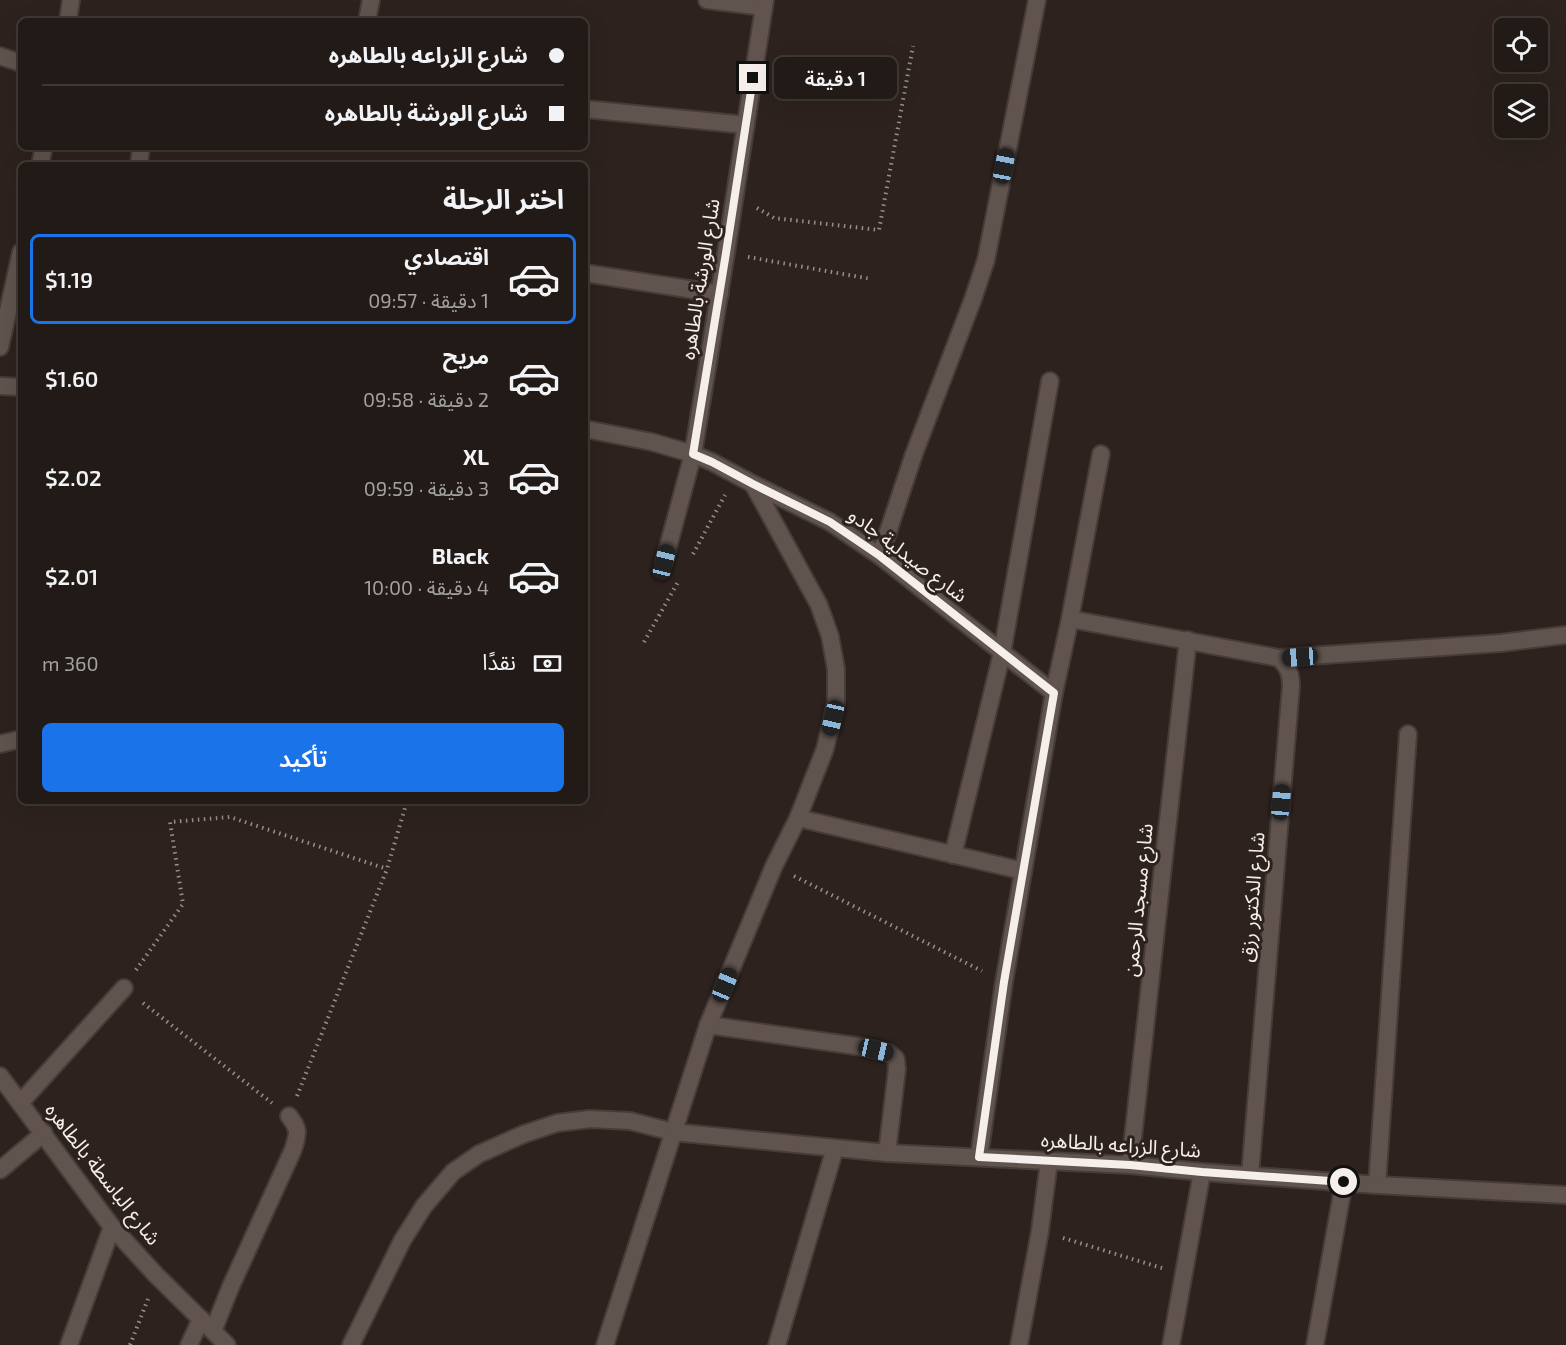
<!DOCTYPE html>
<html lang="ar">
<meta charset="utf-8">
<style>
:root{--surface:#221a16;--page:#2e2723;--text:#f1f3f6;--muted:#a2a1a1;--line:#3f3835;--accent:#1a73e8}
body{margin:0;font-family:"Exo 2","Noto Sans Arabic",sans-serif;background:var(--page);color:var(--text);direction:rtl;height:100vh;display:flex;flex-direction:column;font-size:22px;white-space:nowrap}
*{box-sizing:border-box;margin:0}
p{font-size:20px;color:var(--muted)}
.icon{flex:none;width:33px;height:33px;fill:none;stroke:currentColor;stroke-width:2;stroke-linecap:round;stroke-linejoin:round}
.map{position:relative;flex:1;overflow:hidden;direction:ltr}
.details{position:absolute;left:18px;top:162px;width:570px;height:642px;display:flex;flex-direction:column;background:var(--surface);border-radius:9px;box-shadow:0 6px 24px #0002,0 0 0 2px var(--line);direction:rtl}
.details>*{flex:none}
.hud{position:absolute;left:18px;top:18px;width:570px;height:132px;border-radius:9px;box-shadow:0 6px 24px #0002,0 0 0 2px var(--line);direction:rtl;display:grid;align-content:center;height:132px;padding:0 24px;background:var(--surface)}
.tools{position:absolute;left:1494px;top:18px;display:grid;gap:12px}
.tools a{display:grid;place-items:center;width:54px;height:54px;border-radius:9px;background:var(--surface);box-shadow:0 6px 24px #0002,0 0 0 2px var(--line);font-size:30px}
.end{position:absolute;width:27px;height:27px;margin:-14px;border:8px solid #f6eeeb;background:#111;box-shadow:0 0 0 3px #111}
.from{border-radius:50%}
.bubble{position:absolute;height:42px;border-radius:9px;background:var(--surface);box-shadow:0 6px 24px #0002,0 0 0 2px var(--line);font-size:20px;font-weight:600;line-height:42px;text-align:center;direction:rtl}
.car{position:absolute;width:18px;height:36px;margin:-18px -9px;border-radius:8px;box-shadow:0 0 4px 2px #0007;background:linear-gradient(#222 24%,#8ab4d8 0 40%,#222 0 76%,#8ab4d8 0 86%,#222 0)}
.hud b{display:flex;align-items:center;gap:21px;height:57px;font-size:22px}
.hud b+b{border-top:2px solid var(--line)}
.hud i{width:15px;height:15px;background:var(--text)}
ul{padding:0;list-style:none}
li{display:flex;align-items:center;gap:18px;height:90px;margin:0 12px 9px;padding:0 12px;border:3px solid transparent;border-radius:9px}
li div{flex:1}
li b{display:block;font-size:22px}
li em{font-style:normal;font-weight:600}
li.on{border-color:var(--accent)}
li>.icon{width:54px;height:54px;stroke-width:1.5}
h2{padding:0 24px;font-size:27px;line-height:72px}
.pay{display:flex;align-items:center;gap:15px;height:66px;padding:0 24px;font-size:22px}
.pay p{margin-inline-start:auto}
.action{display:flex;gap:12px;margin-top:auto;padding:12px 24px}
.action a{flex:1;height:69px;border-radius:9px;background:var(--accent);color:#fff;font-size:24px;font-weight:600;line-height:69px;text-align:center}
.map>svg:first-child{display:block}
</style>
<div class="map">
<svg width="1566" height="1345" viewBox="0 0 1566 1345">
<rect width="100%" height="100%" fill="#2d221e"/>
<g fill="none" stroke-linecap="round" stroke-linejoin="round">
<defs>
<g id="minor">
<path d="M707,0L764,7"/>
<path d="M68,21L71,0"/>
<path d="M367,21L371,0"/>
<path d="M0,56L21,63"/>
<path d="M585,109L746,125"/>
<path d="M40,165L44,147"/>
<path d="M139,165L141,147"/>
<path d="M585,273L720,294"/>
<path d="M0,347L21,252"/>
<path d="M0,386L21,387"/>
<path d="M585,429L652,442L693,454L712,462L753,484L830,522L880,556L1054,693"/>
<path d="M880,556L914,454L973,299L986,260L1037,0"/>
<path d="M664,562L693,454L726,253L765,0"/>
<path d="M1070,619L1279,658C1288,666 1291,674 1291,686L1250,1175"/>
<path d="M1279,658L1501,643L1566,635"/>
<path d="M0,744L21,739"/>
<path d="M798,818L1023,871"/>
<path d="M953,855L1002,653L1050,381"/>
<path d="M708,1025L863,1047L889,1053L896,1059L897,1069L887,1153"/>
<path d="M0,1076L112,1227L156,1275L227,1345"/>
<path d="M21,1102L124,988"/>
<path d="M979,1157L1004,982L1054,693L1070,619L1101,454"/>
<path d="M1130,1165L1188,640"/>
<path d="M0,1170L44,1133"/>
<path d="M1377,1185L1408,734"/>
<path d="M213,1331L231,1286L293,1150C298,1133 300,1130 289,1116"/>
<path d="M69,1345L112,1227"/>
<path d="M189,1345L201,1319"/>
<path d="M351,1345L402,1241L424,1206L453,1172L479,1154L524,1134L557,1123L590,1119L630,1121L673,1132L887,1153L1130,1165L1202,1172L1377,1185L1566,1195"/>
<path d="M605,1345L708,1025L774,866L798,818L825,749L836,702V669L830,636L819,605L753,484"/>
<path d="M777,1345L835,1148"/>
<path d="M1019,1345L1040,1231L1049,1161"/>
<path d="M1171,1345L1202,1172"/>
<path d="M1315,1345L1344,1182"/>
</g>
</defs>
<use href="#minor" stroke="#463d3a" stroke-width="20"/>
<g stroke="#988f8b" stroke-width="4" stroke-dasharray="1.5 4.5" stroke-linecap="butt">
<path d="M757,208L774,218L879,230L913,46"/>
<path d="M748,257L871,279"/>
<path d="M693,554L725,495"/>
<path d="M644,642L678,582"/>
<path d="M794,876L982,971"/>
<path d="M136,970L183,904L170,822L230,817L387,869"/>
<path d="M143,1003L272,1103"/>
<path d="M297,1096L387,869L407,801"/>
<path d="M1063,1238L1162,1268"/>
<path d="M130,1345L148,1299"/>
</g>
<use href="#minor" stroke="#61544f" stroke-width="16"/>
</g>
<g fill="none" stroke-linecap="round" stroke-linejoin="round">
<path stroke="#f6eeeb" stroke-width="8" d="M753,78L726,253L693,454L712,462L753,484L830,522L880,556L1054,693L1004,982L979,1157L1130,1165L1202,1172L1344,1182"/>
</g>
<g text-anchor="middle" stroke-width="6" stroke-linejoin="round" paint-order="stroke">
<g font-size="20" fill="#f6eeeb" stroke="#2d221e">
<text transform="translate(700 279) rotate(-81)" y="7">شارع الورشة بالطاهره</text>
<text transform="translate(908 555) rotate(37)" y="7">شارع صيدلية جادو</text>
<text transform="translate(1252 897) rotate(-85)" y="7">شارع الدكتور رزق</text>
<text transform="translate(1138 900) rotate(-84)" y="7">شارع مسجد الرحمن</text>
<text transform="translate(1121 1145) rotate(4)" y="7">شارع الزراعه بالطاهره</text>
<text transform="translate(103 1174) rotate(52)" y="7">شارع الباسطة بالطاهره</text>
</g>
</g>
</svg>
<div class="tools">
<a><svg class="icon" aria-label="locate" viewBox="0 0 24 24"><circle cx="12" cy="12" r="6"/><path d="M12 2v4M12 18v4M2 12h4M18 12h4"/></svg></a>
<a><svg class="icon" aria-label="layers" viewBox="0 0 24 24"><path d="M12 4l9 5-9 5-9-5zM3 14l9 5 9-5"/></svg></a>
</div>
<i class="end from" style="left:1344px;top:1182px"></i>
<i class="end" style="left:753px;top:78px"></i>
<div class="bubble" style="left:774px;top:57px;width:123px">1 دقيقة</div>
<i class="car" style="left:1004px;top:166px;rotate:11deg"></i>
<i class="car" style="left:664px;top:562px;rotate:14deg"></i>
<i class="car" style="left:1300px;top:657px;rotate:266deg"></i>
<i class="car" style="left:833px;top:718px;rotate:193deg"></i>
<i class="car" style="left:1281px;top:802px;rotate:5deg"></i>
<i class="car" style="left:725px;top:985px;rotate:23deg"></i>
<i class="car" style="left:876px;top:1050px;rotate:103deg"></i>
<div class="hud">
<b><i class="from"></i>شارع الزراعه بالطاهره</b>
<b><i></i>شارع الورشة بالطاهره</b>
</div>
<section class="details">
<h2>اختر الرحلة</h2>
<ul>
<li class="on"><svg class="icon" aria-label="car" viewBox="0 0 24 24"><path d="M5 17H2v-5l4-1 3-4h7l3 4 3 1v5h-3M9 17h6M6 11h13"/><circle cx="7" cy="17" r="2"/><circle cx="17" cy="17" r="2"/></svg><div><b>اقتصادي</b><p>1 دقيقة · 09:57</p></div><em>$1.19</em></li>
<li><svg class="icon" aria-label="car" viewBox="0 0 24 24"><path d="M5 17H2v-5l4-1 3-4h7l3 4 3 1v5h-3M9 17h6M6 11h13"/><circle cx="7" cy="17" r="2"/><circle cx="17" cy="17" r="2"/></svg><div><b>مريح</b><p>2 دقيقة · 09:58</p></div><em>$1.60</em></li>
<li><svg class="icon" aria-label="car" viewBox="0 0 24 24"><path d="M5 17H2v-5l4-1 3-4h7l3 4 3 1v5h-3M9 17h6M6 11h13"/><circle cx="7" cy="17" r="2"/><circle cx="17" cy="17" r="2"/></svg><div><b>XL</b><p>3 دقيقة · 09:59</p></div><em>$2.02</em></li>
<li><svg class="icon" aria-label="car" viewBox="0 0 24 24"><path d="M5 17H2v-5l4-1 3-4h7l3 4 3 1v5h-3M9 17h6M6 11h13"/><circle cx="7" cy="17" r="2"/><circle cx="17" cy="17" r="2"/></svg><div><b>Black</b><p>4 دقيقة · 10:00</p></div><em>$2.01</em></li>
</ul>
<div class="pay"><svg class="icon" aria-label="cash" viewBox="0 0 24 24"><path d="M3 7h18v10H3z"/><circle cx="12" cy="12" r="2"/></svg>نقدًا<p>360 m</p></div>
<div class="action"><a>تأكيد</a></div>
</section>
</div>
